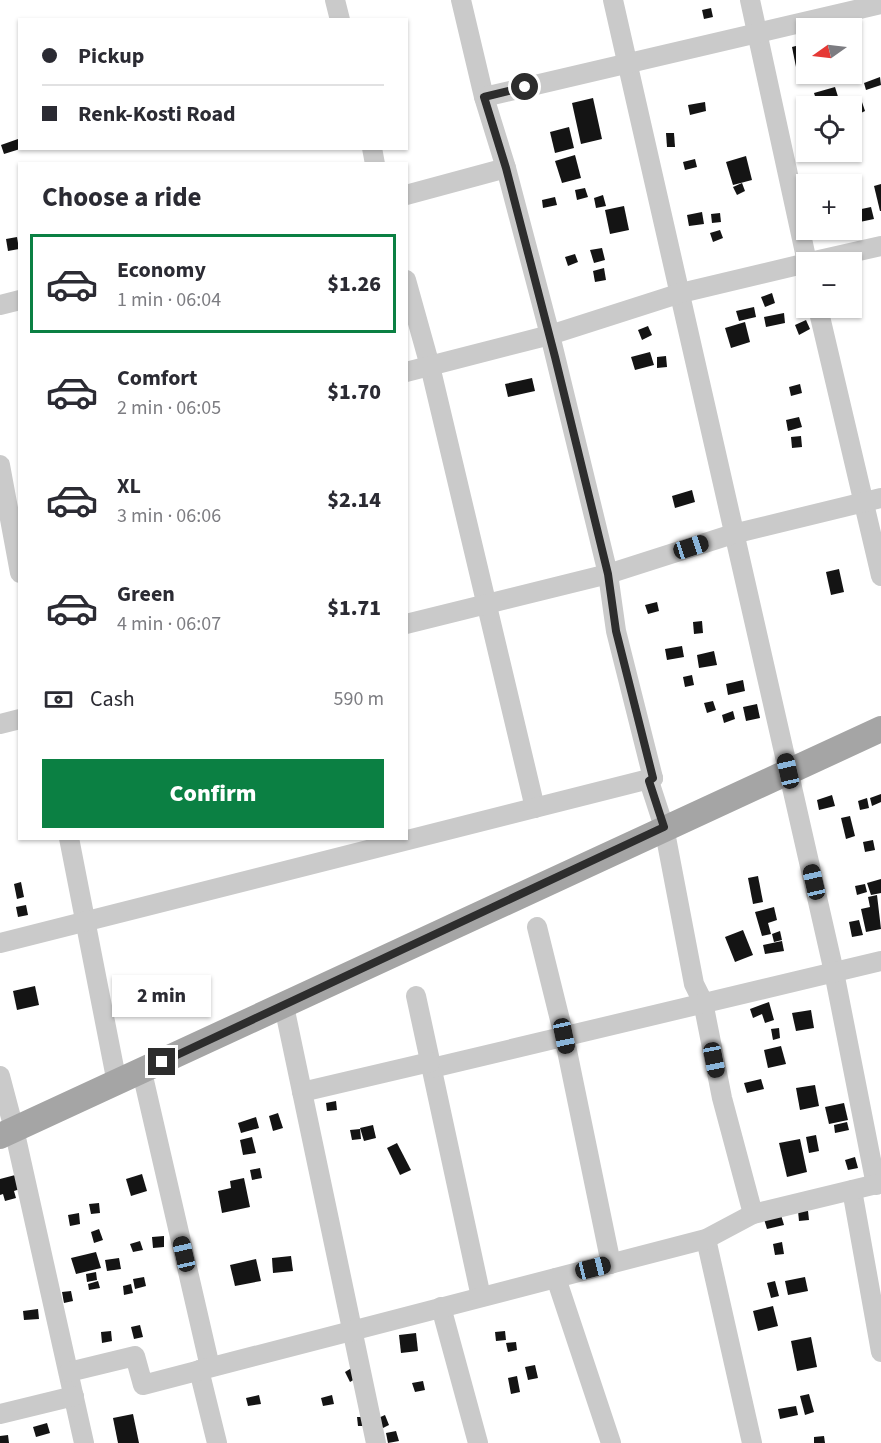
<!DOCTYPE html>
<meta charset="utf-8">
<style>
:root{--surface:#fff;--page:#f2f2f3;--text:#2b2b33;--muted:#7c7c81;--line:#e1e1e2;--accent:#0b8043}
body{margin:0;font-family:"Source Sans 3",sans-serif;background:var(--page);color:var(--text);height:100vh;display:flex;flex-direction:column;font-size:22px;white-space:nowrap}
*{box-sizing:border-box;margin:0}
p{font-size:20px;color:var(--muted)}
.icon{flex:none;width:33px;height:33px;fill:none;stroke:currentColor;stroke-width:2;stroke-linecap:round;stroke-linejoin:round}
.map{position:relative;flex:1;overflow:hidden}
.details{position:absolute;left:18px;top:162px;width:390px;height:678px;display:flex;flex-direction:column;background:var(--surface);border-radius:0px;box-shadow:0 2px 4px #0004}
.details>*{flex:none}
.banner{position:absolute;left:18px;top:18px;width:390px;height:132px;border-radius:0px;box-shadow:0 2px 4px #0004;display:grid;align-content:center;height:132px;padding:0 24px;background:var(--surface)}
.needle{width:39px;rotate:256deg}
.controls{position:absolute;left:796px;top:18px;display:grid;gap:12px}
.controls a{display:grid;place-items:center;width:66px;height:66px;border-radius:0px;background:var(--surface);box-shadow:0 2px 4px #0004;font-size:30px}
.end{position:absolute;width:27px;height:27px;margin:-14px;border:8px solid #2d2d2d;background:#fff;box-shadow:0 0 0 3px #fff}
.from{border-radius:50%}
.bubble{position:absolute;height:42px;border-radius:0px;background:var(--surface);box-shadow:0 2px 4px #0004;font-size:20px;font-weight:800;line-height:42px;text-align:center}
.car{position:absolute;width:18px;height:36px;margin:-18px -9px;border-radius:8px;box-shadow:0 0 4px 2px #0007;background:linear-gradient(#222 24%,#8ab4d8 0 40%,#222 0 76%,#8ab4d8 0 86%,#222 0)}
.banner b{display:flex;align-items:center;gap:21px;height:57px;font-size:22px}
.banner b+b{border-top:2px solid var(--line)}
.banner i{width:15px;height:15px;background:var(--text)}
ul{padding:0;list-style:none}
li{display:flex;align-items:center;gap:18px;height:99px;margin:0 12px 9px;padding:0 12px;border:3px solid transparent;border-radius:0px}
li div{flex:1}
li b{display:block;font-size:22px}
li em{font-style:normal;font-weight:800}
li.active{border-color:var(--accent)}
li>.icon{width:54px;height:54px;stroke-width:1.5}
h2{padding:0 24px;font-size:27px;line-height:72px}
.pay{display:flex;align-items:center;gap:15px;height:66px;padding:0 24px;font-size:22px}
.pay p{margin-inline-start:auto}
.cta{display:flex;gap:12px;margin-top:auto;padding:12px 24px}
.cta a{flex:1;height:69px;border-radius:0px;background:var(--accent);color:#fff;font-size:24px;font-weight:800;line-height:69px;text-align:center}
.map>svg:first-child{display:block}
</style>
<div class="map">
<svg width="881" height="1443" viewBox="0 0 881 1443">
<rect width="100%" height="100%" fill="#fff"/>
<g fill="#141414">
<path d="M711,8L713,17L704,19L702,10Z"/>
<path d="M807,43V75L798,77L792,47Z"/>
<path d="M880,77L881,85L866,90L864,83Z"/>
<path d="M835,87L841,106H818L814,93Z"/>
<path d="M593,98L602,139L581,144L572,103Z"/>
<path d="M705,102L706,111L690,115L688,105Z"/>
<path d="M862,102L865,111L857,115L853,105Z"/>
<path d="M569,127L574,148L555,153L550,132Z"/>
<path d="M666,133H674L675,147H667Z"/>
<path d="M18,139L20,149L4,154L1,145Z"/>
<path d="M575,155L581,178L562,183L555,161Z"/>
<path d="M746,156L752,180L733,185L726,162Z"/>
<path d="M695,159L697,167L685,170L683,162Z"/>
<path d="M860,182L862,190L852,193V184Z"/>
<path d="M742,183L745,191L737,195L733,187Z"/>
<path d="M881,184V211H880L874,186Z"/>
<path d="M585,188L588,197L577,200L575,190Z"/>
<path d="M603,195L606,206L596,208L594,198Z"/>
<path d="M555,197L557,205L543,208L542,200Z"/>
<path d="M624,206L629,230L610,234L605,210Z"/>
<path d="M871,207L874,219L855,223L852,211Z"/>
<path d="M702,212L704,224L689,226L687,215Z"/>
<path d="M720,213L721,222L712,223L711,214Z"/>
<path d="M720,230L723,238L713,242L710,233Z"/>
<path d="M17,237L19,249L8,251L6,239Z"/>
<path d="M602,248L605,260L594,263L590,250Z"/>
<path d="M575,254L578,262L568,266L565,257Z"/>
<path d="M604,268L606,280L595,282L593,271Z"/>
<path d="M772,293L775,303L765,307L761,297Z"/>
<path d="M754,307L756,317L739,321L736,311Z"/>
<path d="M784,313L785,323L766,327L764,317Z"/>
<path d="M806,320L810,329L799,335L795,325Z"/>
<path d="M745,322L750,342L731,348L725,328Z"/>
<path d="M648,326L652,335L642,340L638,330Z"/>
<path d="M650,352L654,365L635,370L631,357Z"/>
<path d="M666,356L667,367L657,368V357Z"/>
<path d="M532,378L535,391L508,397L505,384Z"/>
<path d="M800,384L802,393L791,396L789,387Z"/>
<path d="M799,417L802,427L788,431L786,420Z"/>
<path d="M801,436L802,447L792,448L791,437Z"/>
<path d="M692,490L695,502L675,508L672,496Z"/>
<path d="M839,569L844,592L831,595L826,572Z"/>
<path d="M657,602L659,611L648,614L645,605Z"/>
<path d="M702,621L703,633L694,634L693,622Z"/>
<path d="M682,646L684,657L667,660L665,649Z"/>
<path d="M714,651L717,665L699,668L697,655Z"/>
<path d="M692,675L694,685L685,687L683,677Z"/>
<path d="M743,680L745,691L728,695L726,684Z"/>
<path d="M713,701L716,710L707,713L704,703Z"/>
<path d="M757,704L760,718L746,721L743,707Z"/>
<path d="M733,711L735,719L724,723L722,715Z"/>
<path d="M881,794V802L872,806L870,798Z"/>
<path d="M832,795L835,806L819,810L817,800Z"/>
<path d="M867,798L869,808L860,810L858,801Z"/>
<path d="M850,816L855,836L846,839L841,818Z"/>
<path d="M873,840L875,850L865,852L863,842Z"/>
<path d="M758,876L763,902L753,904L748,878Z"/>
<path d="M881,879V893L871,895L867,883Z"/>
<path d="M21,882L24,897L17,899L14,884Z"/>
<path d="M865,884L867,892L857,895L855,886Z"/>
<path d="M877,895L881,929L866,932L861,909L870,907L868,897Z"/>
<path d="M26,905L28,915L18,917L16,907Z"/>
<path d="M774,907L777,920L768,923L771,934L762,936L755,912Z"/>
<path d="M859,920L863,935L852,937L849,922Z"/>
<path d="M743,930L753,955L735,962L725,937Z"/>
<path d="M780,931L782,940L774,942L772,934Z"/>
<path d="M782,941L784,951L765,954L763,945Z"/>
<path d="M35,986L39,1005L17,1010L13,991Z"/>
<path d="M769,1002L774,1020L765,1023L762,1014L753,1018L750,1009Z"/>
<path d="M811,1010L814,1028L796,1031L792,1013Z"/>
<path d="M779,1028L780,1038L773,1040L771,1029Z"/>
<path d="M781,1046L786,1064L768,1068L764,1050Z"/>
<path d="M761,1079L764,1089L747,1093L744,1083Z"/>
<path d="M815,1085L819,1106L800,1110L796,1088Z"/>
<path d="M336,1101L337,1110L327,1111L326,1103Z"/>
<path d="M844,1103L848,1120L829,1124L825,1107Z"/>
<path d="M278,1113L283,1128L273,1131L269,1116Z"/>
<path d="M256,1117L259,1128L241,1133L238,1123Z"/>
<path d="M847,1122L849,1130L835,1133L834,1125Z"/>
<path d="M373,1125L376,1138L364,1141L360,1128Z"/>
<path d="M360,1129L361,1139L352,1140L350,1130Z"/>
<path d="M816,1135L819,1151L809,1153L806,1137Z"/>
<path d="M252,1137L256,1153L243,1155L240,1140Z"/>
<path d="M800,1139L807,1172L787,1177L779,1143Z"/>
<path d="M397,1143L411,1170L400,1175L387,1148Z"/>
<path d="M855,1157L858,1168L848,1170L845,1160Z"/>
<path d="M260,1168L262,1178L252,1180L250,1170Z"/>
<path d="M19,1174L23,1188L14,1191L16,1198L5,1201L3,1194L0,1195V1179Z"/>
<path d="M142,1174L147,1191L131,1196L126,1179Z"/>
<path d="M244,1178L250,1207L222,1213L218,1191L231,1188L230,1181Z"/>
<path d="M99,1203L100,1213L91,1214L89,1204Z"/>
<path d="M798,1211H808L809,1220L799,1221Z"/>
<path d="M79,1213L80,1224L70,1226L68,1215Z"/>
<path d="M781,1215L784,1225L767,1229L764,1219Z"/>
<path d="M99,1229L103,1240L94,1243L91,1232Z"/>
<path d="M164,1236V1247L153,1248L152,1237Z"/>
<path d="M140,1241L143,1250L133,1252L130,1244Z"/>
<path d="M782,1242L784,1254L775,1255L773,1244Z"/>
<path d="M96,1252L101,1268L76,1274L71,1258Z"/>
<path d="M291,1256L293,1271L273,1273L272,1258Z"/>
<path d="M119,1258L121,1269L107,1271L105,1260Z"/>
<path d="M256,1259L261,1281L235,1286L230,1265Z"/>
<path d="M96,1272L97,1280L87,1282L86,1274Z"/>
<path d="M144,1277L146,1286L135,1289L133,1279Z"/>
<path d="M805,1277L808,1291L788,1295L785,1281Z"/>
<path d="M98,1281L100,1288L89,1290L88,1284Z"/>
<path d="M775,1281L779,1296L771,1298L767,1283Z"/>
<path d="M131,1284L133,1293L124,1295L123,1286Z"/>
<path d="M71,1291L73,1301L64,1303L62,1292Z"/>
<path d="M773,1306L778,1326L758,1331L753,1311Z"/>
<path d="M38,1309L39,1319L24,1320L23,1311Z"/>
<path d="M140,1325L143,1337L134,1339L131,1327Z"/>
<path d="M111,1331L112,1341L102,1343L101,1332Z"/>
<path d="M505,1331L506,1340L496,1341L495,1332Z"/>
<path d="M416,1333L418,1351L401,1353L399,1335Z"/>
<path d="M811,1337L817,1367L797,1371L791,1341Z"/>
<path d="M516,1342L517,1350L508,1352L506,1343Z"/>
<path d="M535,1365L538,1378L528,1380L525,1367Z"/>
<path d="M355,1366L360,1376L350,1382L345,1372Z"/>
<path d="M517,1376L520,1392L511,1394L508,1378Z"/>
<path d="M423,1381L425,1390L415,1392L412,1383Z"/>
<path d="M809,1394L814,1412L805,1415L800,1396Z"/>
<path d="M259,1395L261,1404L248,1406L246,1398Z"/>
<path d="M332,1395L334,1404L323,1406L321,1398Z"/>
<path d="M796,1406L798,1415L780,1419L778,1409Z"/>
<path d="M133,1414L139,1443H118L113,1418Z"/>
<path d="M385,1415L389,1425L381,1429L376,1419Z"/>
<path d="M357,1417H369V1426H358Z"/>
<path d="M47,1423L50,1433L36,1437L33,1427Z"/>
<path d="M396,1431L399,1441L388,1443L386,1433Z"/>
<path d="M8,1435L9,1443H0V1436Z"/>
<path d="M824,1436L825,1443H814V1437Z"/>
</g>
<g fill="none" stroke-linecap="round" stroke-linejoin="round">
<g stroke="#cacaca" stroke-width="20">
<path d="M335,0L340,20"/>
<path d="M461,0L484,97L506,168L550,335L608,574L616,631L653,778L649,781L664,827L694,984L703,1002L722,1098L753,1214"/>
<path d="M613,0L834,972L876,1185"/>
<path d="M750,0L807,262"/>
<path d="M484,97L881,4"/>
<path d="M372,148L375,164"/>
<path d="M406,195L506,168"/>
<path d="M810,262L881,246"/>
<path d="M406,280L430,366L535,808"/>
<path d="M0,305L20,300"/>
<path d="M818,308L881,576"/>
<path d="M406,372L550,335L681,293L807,263"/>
<path d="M0,465L20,573"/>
<path d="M406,624L608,574L733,534L881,498"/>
<path d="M0,724L20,719"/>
<path d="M69,838L117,1083"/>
<path d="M537,927L564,1036L611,1264"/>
<path d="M0,943L653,778"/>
<path d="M416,996L481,1297"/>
<path d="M284,1006L376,1443"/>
<path d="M432,1068L881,961"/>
<path d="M142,1072L210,1367"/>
<path d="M0,1076L14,1129L84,1443"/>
<path d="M302,1092L430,1062"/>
<path d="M852,1190L881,1352"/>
<path d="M706,1239L752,1443"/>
<path d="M556,1278L611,1443"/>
<path d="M441,1307L478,1443"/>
<path d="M199,1370L217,1443"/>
<path d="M69,1372L135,1356L143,1385L706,1239L753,1214L881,1183"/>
<path d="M0,1414L74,1396"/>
</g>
<path stroke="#a5a5a5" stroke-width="26" d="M0,1136L881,729"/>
</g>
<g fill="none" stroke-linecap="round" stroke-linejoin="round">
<path stroke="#2d2d2d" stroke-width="8" d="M162,1062L664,827L649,781L653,778L616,631L608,574L555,357L506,168L484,97L525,87"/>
</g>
</svg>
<div class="controls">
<a><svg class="needle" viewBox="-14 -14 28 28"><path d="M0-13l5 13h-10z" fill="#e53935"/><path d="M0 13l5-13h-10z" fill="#7c7c81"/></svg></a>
<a><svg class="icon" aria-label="locate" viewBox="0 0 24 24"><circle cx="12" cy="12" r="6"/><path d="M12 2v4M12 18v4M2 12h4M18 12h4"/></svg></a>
<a>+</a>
<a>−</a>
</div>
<i class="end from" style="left:525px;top:87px"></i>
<i class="end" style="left:162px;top:1062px"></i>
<div class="bubble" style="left:112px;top:975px;width:99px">2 min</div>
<i class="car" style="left:691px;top:547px;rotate:72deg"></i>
<i class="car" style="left:788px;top:771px;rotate:347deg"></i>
<i class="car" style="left:814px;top:882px;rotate:347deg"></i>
<i class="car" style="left:564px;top:1036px;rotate:168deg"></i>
<i class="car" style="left:714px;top:1060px;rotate:169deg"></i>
<i class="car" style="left:184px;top:1254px;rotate:347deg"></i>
<i class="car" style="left:593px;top:1268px;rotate:76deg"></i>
<div class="banner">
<b><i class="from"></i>Pickup</b>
<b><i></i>Renk-Kosti Road</b>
</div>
<section class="details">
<h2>Choose a ride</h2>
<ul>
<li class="active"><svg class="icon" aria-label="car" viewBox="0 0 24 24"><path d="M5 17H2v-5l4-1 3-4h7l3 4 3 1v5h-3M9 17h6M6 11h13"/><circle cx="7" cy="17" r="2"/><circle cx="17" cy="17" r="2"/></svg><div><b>Economy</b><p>1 min · 06:04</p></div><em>$1.26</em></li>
<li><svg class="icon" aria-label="car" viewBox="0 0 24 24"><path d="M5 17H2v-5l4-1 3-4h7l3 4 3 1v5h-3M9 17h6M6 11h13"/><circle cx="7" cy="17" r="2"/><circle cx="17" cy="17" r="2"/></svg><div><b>Comfort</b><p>2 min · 06:05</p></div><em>$1.70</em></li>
<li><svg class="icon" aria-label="car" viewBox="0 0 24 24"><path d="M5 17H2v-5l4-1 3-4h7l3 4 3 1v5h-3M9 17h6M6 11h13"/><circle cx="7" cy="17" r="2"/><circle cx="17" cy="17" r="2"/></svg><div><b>XL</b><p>3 min · 06:06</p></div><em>$2.14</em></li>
<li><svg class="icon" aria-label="car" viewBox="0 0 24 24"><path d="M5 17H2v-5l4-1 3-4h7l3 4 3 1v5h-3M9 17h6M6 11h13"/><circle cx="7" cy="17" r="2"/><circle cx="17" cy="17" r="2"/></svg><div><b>Green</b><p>4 min · 06:07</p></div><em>$1.71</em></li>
</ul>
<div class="pay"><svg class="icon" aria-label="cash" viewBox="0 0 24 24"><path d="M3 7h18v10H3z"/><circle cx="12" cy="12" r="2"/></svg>Cash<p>590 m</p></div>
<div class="cta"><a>Confirm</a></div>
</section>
</div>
